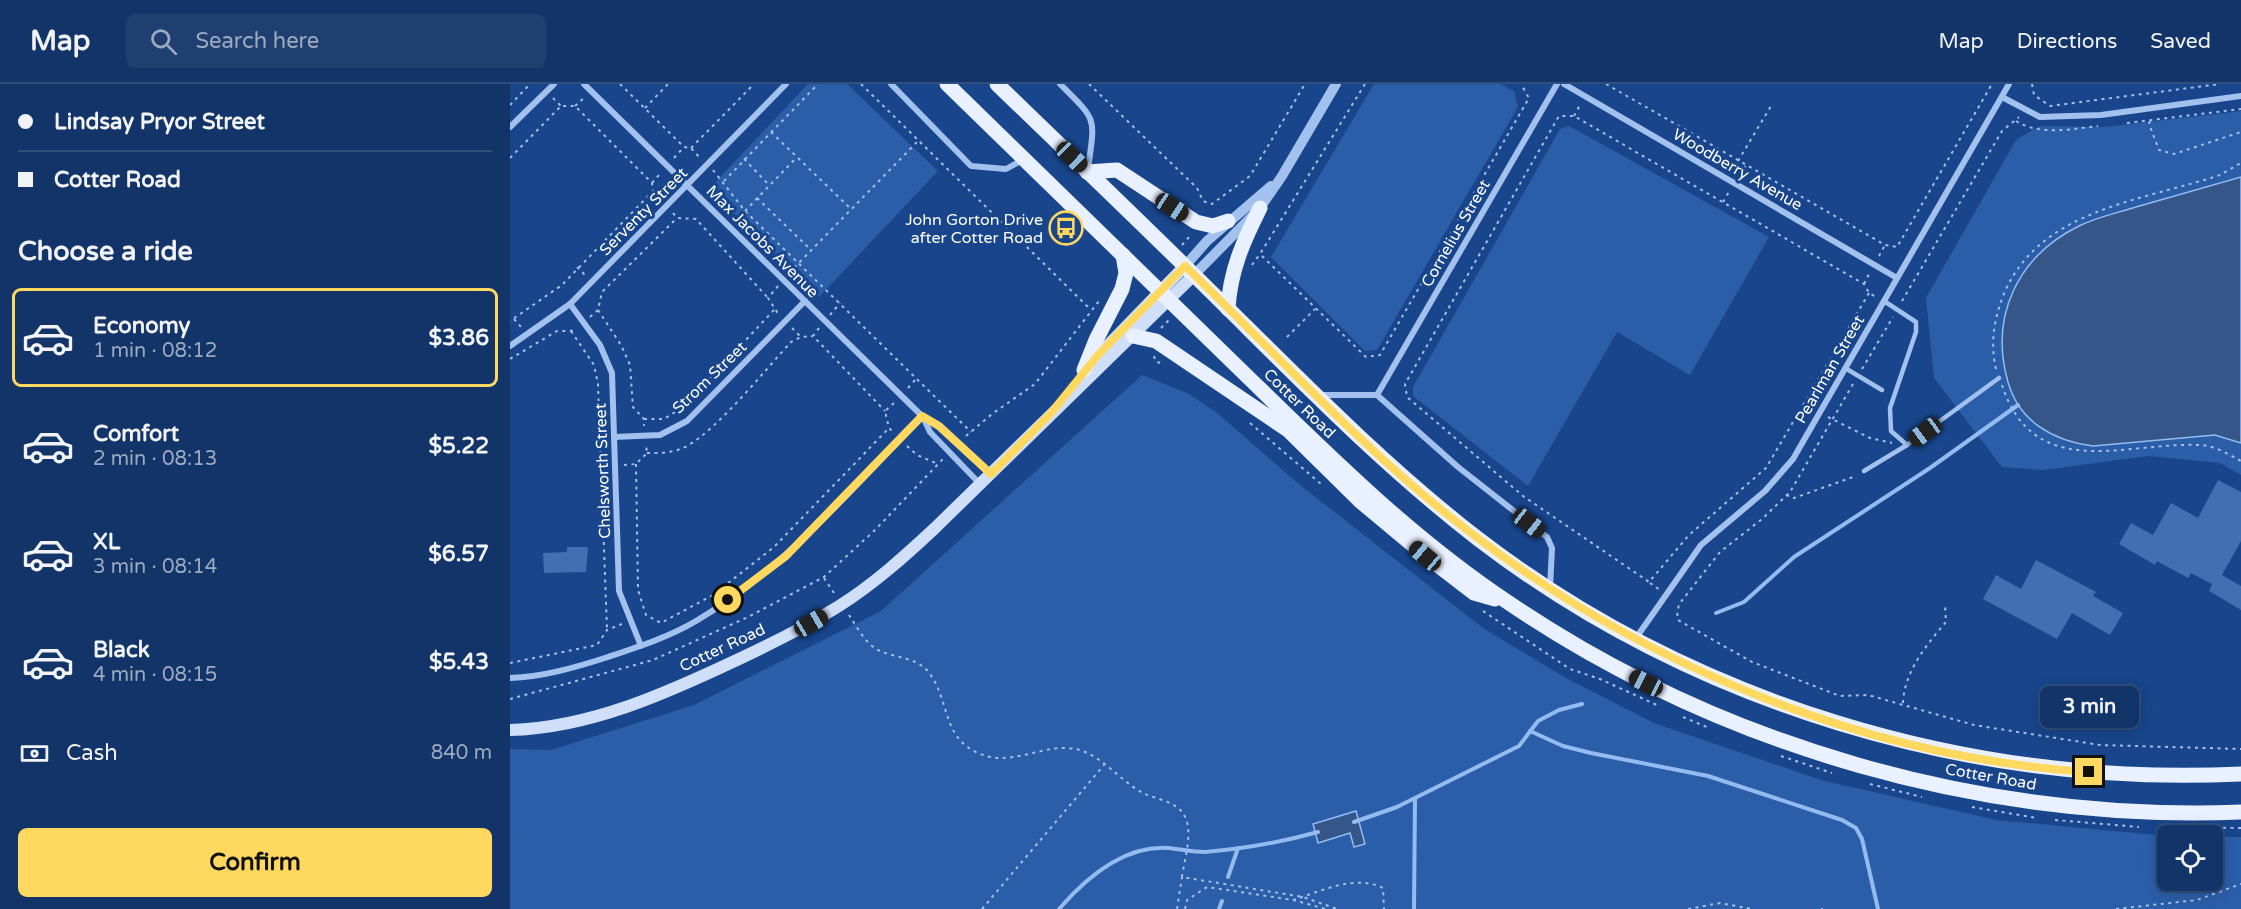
<!DOCTYPE html>
<meta charset="utf-8">
<style>
:root{--surface:#123468;--page:#1f3f71;--text:#f1f3f6;--muted:#9caac0;--line:#314f7c;--accent:#ffd85f}
body{margin:0;font-family:"Varela Round",sans-serif;background:var(--page);color:var(--text);height:100vh;display:flex;flex-direction:column;font-size:22px;white-space:nowrap}
*{box-sizing:border-box;margin:0}
p{font-size:20px;color:var(--muted)}
.icon{flex:none;width:33px;height:33px;fill:none;stroke:currentColor;stroke-width:2;stroke-linecap:round;stroke-linejoin:round}
.map{position:relative;flex:1;overflow:hidden}
.panel{display:flex;flex-direction:column;background:var(--surface);width:510px}
.panel>*{flex:none}
.hud{display:grid;align-content:center;height:132px;padding:0 18px;background:var(--surface)}
.controls{position:absolute;left:1647px;top:741px;display:grid;gap:12px}
.controls a{display:grid;place-items:center;width:66px;height:66px;border-radius:9px;background:var(--surface);box-shadow:0 3px 15px #0003,0 0 0 2px var(--line);font-size:30px}
.end{position:absolute;width:27px;height:27px;margin:-14px;border:8px solid #ffd85f;background:#111;box-shadow:0 0 0 3px #111}
.from{border-radius:50%}
.bubble{position:absolute;height:42px;border-radius:9px;background:var(--surface);box-shadow:0 3px 15px #0003,0 0 0 2px var(--line);font-size:20px;font-weight:700;line-height:42px;text-align:center}
.car{position:absolute;width:18px;height:36px;margin:-18px -9px;border-radius:8px;box-shadow:0 0 4px 2px #0007;background:linear-gradient(#222 24%,#8ab4d8 0 40%,#222 0 76%,#8ab4d8 0 86%,#222 0)}
.hud b{display:flex;align-items:center;gap:21px;height:57px;font-size:22px}
.hud b+b{border-top:2px solid var(--line)}
.hud i{width:15px;height:15px;background:var(--text)}
ul{padding:0;list-style:none}
li{display:flex;align-items:center;gap:18px;height:99px;margin:0 12px 9px;padding:0 6px;border:3px solid transparent;border-radius:9px}
li div{flex:1}
li b{display:block;font-size:22px}
li em{font-style:normal;font-weight:700}
li.current{border-color:var(--accent)}
li>.icon{width:54px;height:54px;stroke-width:1.5}
h2{padding:0 18px;font-size:27px;line-height:72px}
.pay{display:flex;align-items:center;gap:15px;height:66px;padding:0 18px;font-size:22px}
.pay p{margin-inline-start:auto}
.cta{display:flex;gap:12px;margin-top:auto;padding:12px 18px}
.cta a{flex:1;height:69px;border-radius:9px;background:var(--accent);color:#111;font-size:24px;font-weight:700;line-height:69px;text-align:center}
header{display:flex;align-items:center;gap:36px;box-sizing:border-box;height:84px;padding:0 30px;background:var(--surface);border-bottom:2px solid var(--line)}
header strong{font-size:28px}
nav{display:flex;gap:33px;margin-inline-start:auto;font-size:21px}
.search{width:420px;height:54px;background:var(--page);display:flex;align-items:center;gap:15px;box-sizing:border-box;padding:0 21px;border-radius:9px;color:var(--muted);font-size:22px}
main{display:flex;flex:1;min-height:0}
.map>svg:first-child{display:block}
</style>
<header>
<strong>Map</strong>
<div class="search"><svg class="icon" aria-label="search" viewBox="0 0 24 24"><circle cx="10" cy="10" r="6"/><path d="M15 15l6 6"/></svg>Search here</div>
<nav><a>Map</a><a>Directions</a><a>Saved</a></nav>
</header>
<main>
<section class="panel">
<div class="hud">
<b><i class="from"></i>Lindsay Pryor Street</b>
<b><i></i>Cotter Road</b>
</div>
<h2>Choose a ride</h2>
<ul>
<li class="current"><svg class="icon" aria-label="car" viewBox="0 0 24 24"><path d="M5 17H2v-5l4-1 3-4h7l3 4 3 1v5h-3M9 17h6M6 11h13"/><circle cx="7" cy="17" r="2"/><circle cx="17" cy="17" r="2"/></svg><div><b>Economy</b><p>1 min · 08:12</p></div><em>$3.86</em></li>
<li><svg class="icon" aria-label="car" viewBox="0 0 24 24"><path d="M5 17H2v-5l4-1 3-4h7l3 4 3 1v5h-3M9 17h6M6 11h13"/><circle cx="7" cy="17" r="2"/><circle cx="17" cy="17" r="2"/></svg><div><b>Comfort</b><p>2 min · 08:13</p></div><em>$5.22</em></li>
<li><svg class="icon" aria-label="car" viewBox="0 0 24 24"><path d="M5 17H2v-5l4-1 3-4h7l3 4 3 1v5h-3M9 17h6M6 11h13"/><circle cx="7" cy="17" r="2"/><circle cx="17" cy="17" r="2"/></svg><div><b>XL</b><p>3 min · 08:14</p></div><em>$6.57</em></li>
<li><svg class="icon" aria-label="car" viewBox="0 0 24 24"><path d="M5 17H2v-5l4-1 3-4h7l3 4 3 1v5h-3M9 17h6M6 11h13"/><circle cx="7" cy="17" r="2"/><circle cx="17" cy="17" r="2"/></svg><div><b>Black</b><p>4 min · 08:15</p></div><em>$5.43</em></li>
</ul>
<div class="pay"><svg class="icon" aria-label="cash" viewBox="0 0 24 24"><path d="M3 7h18v10H3z"/><circle cx="12" cy="12" r="2"/></svg>Cash<p>840 m</p></div>
<div class="cta"><a>Confirm</a></div>
</section>
<div class="map">
<svg width="1731" height="825" viewBox="0 0 1731 825">
<rect width="100%" height="100%" fill="#18458b"/>
<g fill="#2b5ea9">
<path d="M298,0H337L428,87L309,213L199,105Z"/>
<path d="M864,0H990L1004,7L1008,23L867,266L855,267L761,173Z"/>
<path d="M1731,27V391L1710,379L1639,372L1533,386L1492,383L1424,294L1416,214L1506,56L1529,42L1594,43Z"/>
<path d="M1059,42L1259,153L1180,291L1107,248L1018,402L903,312V303L1050,45Z"/>
<path d="M632,291L677,309L706,328L790,401L973,544L1056,594L1144,639L1311,696L1486,736L1657,752L1658,796H1702L1703,753H1731V825H0V665L41,666L184,621L371,527Z"/>
</g>
<g fill="#36568a" stroke="#94bbf0" stroke-width="1.5">
<path d="M1731,93V359L1705,351L1583,362C1544,357 1509,338 1498,298C1479,232 1508,172 1569,142C1587,133 1607,129 1626,123C1661,113 1696,103 1731,93Z"/>
<path d="M846,727L855,760L844,763L840,749L808,759L803,740Z"/>
</g>
<g fill="none" stroke-linecap="round" stroke-linejoin="round">
<g stroke="#94bbf0" stroke-width="4">
<path d="M1206,529L1234,518L1284,473L1420,384L1508,321"/>
<path d="M1020,647L1053,662L1081,669L1198,692L1332,736L1346,744L1352,755L1368,825"/>
<path d="M844,738L887,723L1009,662L1028,637L1049,626L1072,620"/>
<path d="M718,793L728,764"/>
<path d="M549,825C576,794 614,761 658,764C670,765 682,768 695,768C732,765 772,758 808,748"/>
<path d="M709,825L712,817"/>
<path d="M904,825L905,715"/>
</g>
</g>
<g fill="#416fb3">
<path d="M1708,396L1731,408V457L1712,491L1731,502V526L1699,507L1702,500L1681,489L1678,494L1647,477L1645,481L1609,460L1621,439L1643,451L1661,419L1688,434Z"/>
<path d="M57,463H78L76,488L34,489L33,469L57,468Z"/>
<path d="M1526,476L1586,508L1583,512L1613,529L1600,551L1562,529L1547,555L1473,515L1486,491L1511,505Z"/>
</g>
<g fill="none" stroke-linecap="round" stroke-linejoin="round">
<g stroke="#a2c1ee" stroke-width="2" stroke-dasharray="3 4.5" stroke-linecap="butt">
<path d="M110,0L174,63L181,64L190,74"/>
<path d="M351,0L580,225"/>
<path d="M579,0L687,104L693,117L702,120L740,92L795,0"/>
<path d="M855,0L750,170L856,273L870,271L1019,14L1011,0"/>
<path d="M1096,0L1375,161L1387,163L1482,0"/>
<path d="M1522,0L1524,11L1540,22L1710,0"/>
<path d="M43,14L51,22"/>
<path d="M0,21L20,0"/>
<path d="M65,22L74,14"/>
<path d="M135,24L158,0"/>
<path d="M1064,32L1070,21"/>
<path d="M1506,37C1530,52 1561,45 1588,42"/>
<path d="M1640,37L1639,40L1649,66L1664,70L1731,48"/>
<path d="M1617,39L1731,25"/>
<path d="M261,48L341,125"/>
<path d="M181,64L244,0"/>
<path d="M0,74L51,22H65L142,99L143,107L52,201L0,237"/>
<path d="M164,74L174,63"/>
<path d="M234,75L259,101"/>
<path d="M1228,77L1261,22"/>
<path d="M203,86L235,127L461,348"/>
<path d="M1230,91L1236,81"/>
<path d="M214,97L308,0"/>
<path d="M142,99L150,90"/>
<path d="M143,107L151,115"/>
<path d="M247,114L301,166"/>
<path d="M205,115L215,104"/>
<path d="M1213,118L1220,106"/>
<path d="M235,127L287,73"/>
<path d="M163,129L167,134L186,135L258,214"/>
<path d="M672,161L680,152"/>
<path d="M1369,172L1375,161"/>
<path d="M742,181L750,170"/>
<path d="M67,183L75,191"/>
<path d="M279,189L409,56"/>
<path d="M1354,200L1359,190"/>
<path d="M268,202L258,214L269,231"/>
<path d="M1359,209L1256,384L1179,451L1139,498L1013,412L897,313L895,300L1049,32H1064L1354,200L1359,209L1366,213"/>
<path d="M1392,217L1492,47L1509,33"/>
<path d="M88,226L111,261L120,281L123,323L134,335V342"/>
<path d="M320,231L330,219"/>
<path d="M80,233L88,226L92,208L167,134"/>
<path d="M4,235L11,243"/>
<path d="M282,244L291,253"/>
<path d="M309,244L303,252L375,327"/>
<path d="M651,244L660,235"/>
<path d="M61,247L84,281L88,300L91,383H97"/>
<path d="M777,253L805,225"/>
<path d="M644,272L646,278L652,279"/>
<path d="M0,275L47,247H61L66,244"/>
<path d="M1352,285L1383,233"/>
<path d="M1486,285C1480,260 1484,236 1493,212C1528,125 1632,117 1710,91L1731,79"/>
<path d="M1343,300L1280,408L1252,435L1210,468L1170,519L1167,527L1168,536L1242,578L1330,612L1358,611L1464,641L1590,661L1731,665"/>
<path d="M1492,301C1524,399 1615,358 1688,361C1704,361 1718,370 1731,377"/>
<path d="M398,304L406,295"/>
<path d="M384,319L375,327L379,344L384,349"/>
<path d="M1318,333L1360,354L1382,359"/>
<path d="M134,335H154L173,323L264,226"/>
<path d="M740,339L811,400"/>
<path d="M456,352L482,330L525,300L589,217"/>
<path d="M397,362L407,371L428,380"/>
<path d="M137,369C151,369 164,369 177,362C210,343 254,287 281,258L291,253L303,252"/>
<path d="M126,380L128,506L136,531L151,539L203,511L264,463L379,344"/>
<path d="M114,381L126,380L137,369L136,360"/>
<path d="M91,383L97,546"/>
<path d="M1276,411L1284,414L1346,392"/>
<path d="M314,494L324,509"/>
<path d="M1140,499L1150,506"/>
<path d="M973,527L1060,585L1090,595L1149,622"/>
<path d="M339,531C347,543 355,559 368,566C386,575 407,572 420,590C440,618 432,653 468,669C498,683 527,663 557,664C589,665 608,697 635,710C647,715 667,718 674,731C684,747 674,776 672,793L793,813L827,825"/>
<path d="M0,579L87,561L97,546L112,540"/>
<path d="M0,615L143,576L238,533L314,493L365,446L433,375"/>
<path d="M1393,619C1394,588 1417,560 1436,538L1435,520"/>
<path d="M1173,633L1199,644"/>
<path d="M1271,672L1322,689"/>
<path d="M1360,700L1412,713"/>
<path d="M1462,723L1527,734"/>
<path d="M1545,736L1629,743"/>
<path d="M1653,743L1731,744"/>
<path d="M783,816C812,807 845,790 873,804L874,825"/>
<path d="M472,825L594,681"/>
<path d="M667,825L672,793"/>
<path d="M675,825L677,816L697,803L783,816L816,825"/>
<path d="M1178,825L1210,819L1242,825"/>
<path d="M1312,825V824"/>
<path d="M1606,825L1687,816L1731,800"/>
</g>
<g stroke="#a2c1ee" stroke-width="4.5">
<path d="M1374,217L1406,238V248L1380,324L1381,347L1397,361"/>
<path d="M1335,284L1372,306"/>
<path d="M1354,387L1397,361L1489,294"/>
</g>
<g stroke="#a2c1ee" stroke-width="6">
<path d="M74,0L412,332L429,342L480,390"/>
<path d="M381,0L461,82L496,85L514,75"/>
<path d="M550,0C588,38 585,32 578,85"/>
<path d="M1054,0L1387,194"/>
<path d="M1492,13L1530,33L1591,31L1731,12"/>
<path d="M0,43L44,0"/>
<path d="M60,220L90,261L102,289L109,507L131,562"/>
<path d="M0,262L60,220L276,0"/>
<path d="M810,311H867L948,383L1037,453L1042,464L1040,504"/>
<path d="M867,311L1047,0"/>
<path d="M413,333L420,348L470,400"/>
<path d="M104,353L150,351L177,337L295,217"/>
<path d="M1126,554L1191,461L1255,407L1283,375L1499,0"/>
<path d="M0,594C33,593 67,583 98,573C128,563 159,553 186,537C274,485 342,405 412,332"/>
</g>
<g stroke="#a2c1ee" stroke-width="10">
<path d="M675,182L697,157L761,102"/>
<path d="M684,191L750,124L772,92L826,0"/>
</g>
<g stroke="#cfdffa" stroke-width="12">
<path d="M577,283L675,182"/>
<path d="M0,646C80,644 157,609 229,575C263,559 297,542 329,522C364,500 395,472 425,444L684,191"/>
</g>
<g stroke="#e9f0ff" stroke-width="15">
<path d="M437,0C539,99 640,199 742,297C823,376 904,456 999,519C1212,663 1474,738 1731,728"/>
<path d="M487,0C553,64 619,127 684,191C776,281 865,375 967,454C1183,620 1460,703 1731,690"/>
<path d="M577,88L607,86L686,138L703,142L718,137"/>
<path d="M718,225C720,187 733,158 750,124"/>
<path d="M623,252L646,257L778,346L850,417L916,472L964,509L985,515"/>
<path d="M574,286L586,256L612,205L616,189L613,171"/>
</g>
</g>
<g fill="none" stroke-linecap="round" stroke-linejoin="round">
<path stroke="#ffd85f" stroke-width="8" d="M218,516L276,472L412,332L429,342L481,390L541,329L588,271L675,182C753,257 827,337 910,408C1095,565 1334,672 1579,688"/>
</g>
<defs>
<symbol id="bus-ring" viewBox="-11 -11 22 22"><circle r="9.5" fill="#18458b" stroke="#ffd85f" stroke-width="1.5"/><path d="M-5-6H5V4H4V6H2V4H-2V6H-4V4H-5ZM-3.5-4V0h7V-4ZM-3.5 1.2v1.5H-2V1.2ZM2 1.2v1.5H3.5V1.2Z" fill="#ffd85f"/></symbol>
</defs>
<g fill-rule="evenodd">
<use href="#bus-ring" x="537" y="125" width="38" height="38"/>
</g>
<g text-anchor="middle" stroke-width="6" stroke-linejoin="round" paint-order="stroke">
<g font-size="16" fill="#fff" stroke="#18458b">
<text transform="translate(1228 85) rotate(30)" y="6">Woodberry Avenue</text>
<text transform="translate(133 127) rotate(-45)" y="6">Serventy Street</text>
<text transform="translate(945 149) rotate(-60)" y="6">Cornelius Street</text>
<text transform="translate(253 157) rotate(45)" y="6">Max Jacobs Avenue</text>
<text transform="translate(1319 285) rotate(-60)" y="6">Pearlman Street</text>
<text transform="translate(199 293) rotate(-44)" y="6">Strom Street</text>
<text transform="translate(790 319) rotate(44)" y="6">Cotter Road</text>
<text transform="translate(92 387) rotate(-92)" y="6">Chelsworth Street</text>
<text transform="translate(212 563) rotate(-25)" y="6">Cotter Road</text>
<text transform="translate(1481 692) rotate(10)" y="6">Cotter Road</text>
</g>
<g font-size="16" fill="#fff" stroke="#18458b" text-anchor="end">
<text x="533" y="141">John Gorton Drive<tspan x="533" dy="18">after Cotter Road</tspan></text>
</g>
</g>
</svg>
<div class="controls">
<a><svg class="icon" aria-label="locate" viewBox="0 0 24 24"><circle cx="12" cy="12" r="6"/><path d="M12 2v4M12 18v4M2 12h4M18 12h4"/></svg></a>
</div>
<i class="end from" style="left:218px;top:516px"></i>
<i class="end" style="left:1579px;top:688px"></i>
<div class="bubble" style="left:1530px;top:602px;width:99px">3 min</div>
<i class="car" style="left:562px;top:73px;rotate:134deg"></i>
<i class="car" style="left:662px;top:123px;rotate:123deg"></i>
<i class="car" style="left:1415px;top:348px;rotate:234deg"></i>
<i class="car" style="left:1019px;top:439px;rotate:128deg"></i>
<i class="car" style="left:915px;top:472px;rotate:310deg"></i>
<i class="car" style="left:301px;top:539px;rotate:60deg"></i>
<i class="car" style="left:1136px;top:599px;rotate:297deg"></i>
</div>
</main>
